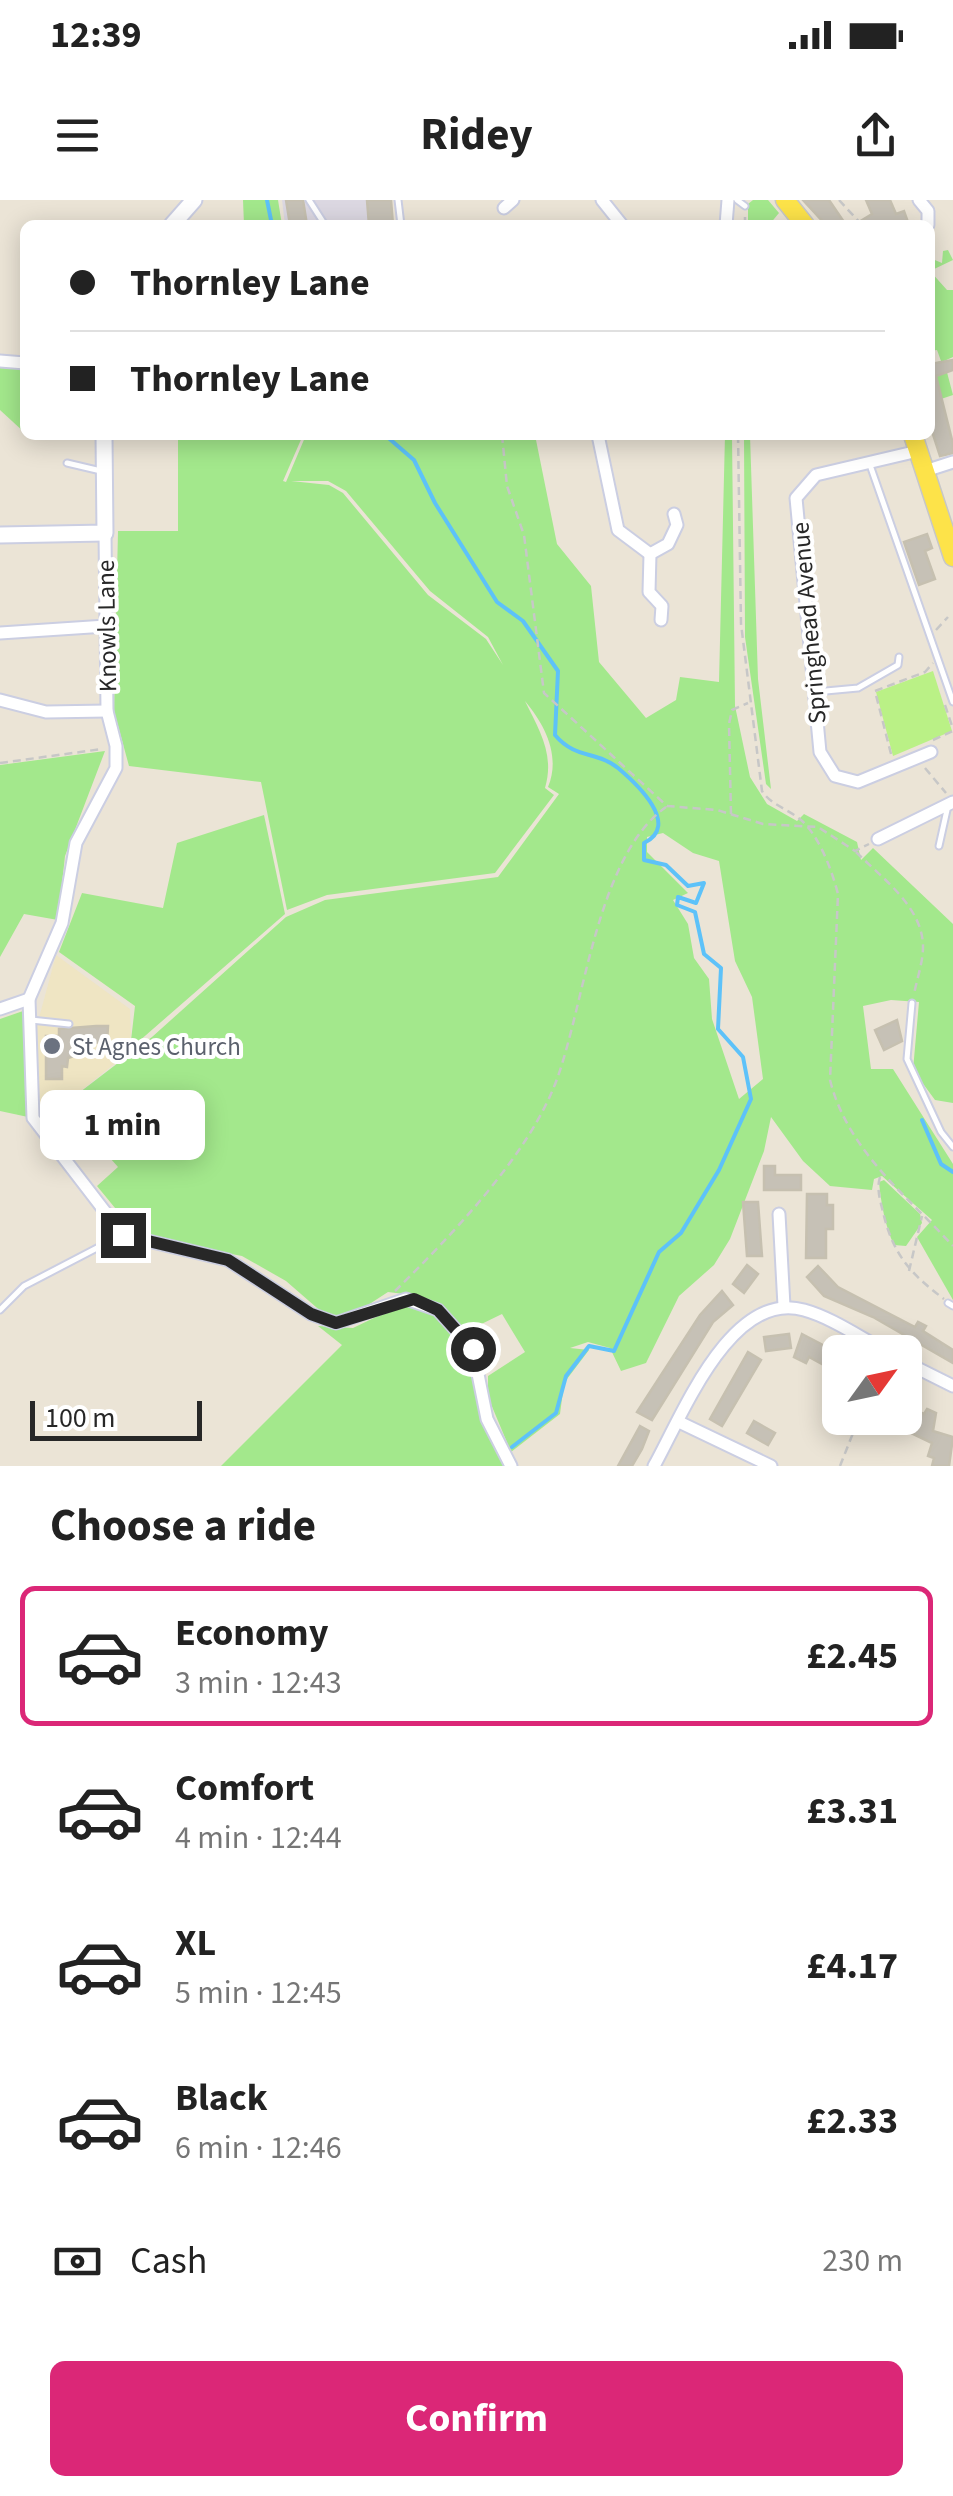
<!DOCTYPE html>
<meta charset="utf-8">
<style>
:root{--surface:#fff;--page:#f2f2f2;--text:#222;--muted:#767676;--line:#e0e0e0;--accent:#db2777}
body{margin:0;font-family:"Source Sans 3",sans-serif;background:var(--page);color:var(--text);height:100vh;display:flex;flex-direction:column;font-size:38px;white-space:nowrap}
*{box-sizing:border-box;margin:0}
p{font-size:32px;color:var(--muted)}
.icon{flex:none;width:55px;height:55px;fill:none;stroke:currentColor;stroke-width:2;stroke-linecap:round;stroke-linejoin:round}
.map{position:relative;height:1266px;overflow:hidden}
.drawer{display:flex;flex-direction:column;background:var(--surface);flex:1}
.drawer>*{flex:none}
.guide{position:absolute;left:20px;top:20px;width:915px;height:220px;border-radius:15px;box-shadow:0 5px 25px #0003;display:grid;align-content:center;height:220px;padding:0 50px;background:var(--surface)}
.needle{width:65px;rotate:57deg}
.tools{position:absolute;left:822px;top:1135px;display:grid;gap:20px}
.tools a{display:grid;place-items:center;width:100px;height:100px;border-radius:15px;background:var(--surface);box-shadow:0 5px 25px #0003;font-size:50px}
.scale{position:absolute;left:30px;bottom:25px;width:172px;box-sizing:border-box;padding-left:10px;border:5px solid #272727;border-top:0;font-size:28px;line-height:35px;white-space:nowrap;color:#272727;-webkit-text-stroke:8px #fff;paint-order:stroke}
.end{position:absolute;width:45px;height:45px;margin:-22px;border:12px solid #272727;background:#fff;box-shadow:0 0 0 5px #fff}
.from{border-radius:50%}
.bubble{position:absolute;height:70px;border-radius:15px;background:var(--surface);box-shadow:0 5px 25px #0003;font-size:32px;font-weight:700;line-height:70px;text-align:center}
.guide b{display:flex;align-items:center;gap:35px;height:95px;font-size:38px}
.guide b+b{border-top:2px solid var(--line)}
.guide i{width:25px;height:25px;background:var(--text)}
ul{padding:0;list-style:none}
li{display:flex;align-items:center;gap:30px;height:140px;margin:0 20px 15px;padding:0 30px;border:5px solid transparent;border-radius:15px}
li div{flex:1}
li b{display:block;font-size:38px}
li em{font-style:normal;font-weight:700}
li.current{border-color:var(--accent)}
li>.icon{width:90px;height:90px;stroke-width:1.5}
h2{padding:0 50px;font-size:45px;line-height:120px}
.pay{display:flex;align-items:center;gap:25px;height:110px;padding:0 50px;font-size:38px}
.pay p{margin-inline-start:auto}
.primary-button{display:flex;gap:20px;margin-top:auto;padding:20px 50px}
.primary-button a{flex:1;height:115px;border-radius:15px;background:var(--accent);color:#fff;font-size:40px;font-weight:700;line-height:115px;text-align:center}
.status{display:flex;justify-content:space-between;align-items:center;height:70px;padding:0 50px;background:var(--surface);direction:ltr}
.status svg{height:28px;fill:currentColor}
header{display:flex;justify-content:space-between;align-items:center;height:130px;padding:0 50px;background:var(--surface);font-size:45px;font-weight:700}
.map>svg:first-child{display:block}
</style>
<div class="status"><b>12:39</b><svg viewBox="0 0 49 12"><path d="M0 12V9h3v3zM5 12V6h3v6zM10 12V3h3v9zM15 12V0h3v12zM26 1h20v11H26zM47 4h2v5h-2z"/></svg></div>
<header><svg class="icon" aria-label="menu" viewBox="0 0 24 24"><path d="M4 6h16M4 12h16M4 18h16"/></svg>Ridey<svg class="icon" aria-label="share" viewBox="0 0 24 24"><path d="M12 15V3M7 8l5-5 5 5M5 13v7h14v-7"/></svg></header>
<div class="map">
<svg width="953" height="1266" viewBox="0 0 953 1266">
<rect width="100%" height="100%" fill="#ebe4d6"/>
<path fill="#dcd8e2" d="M282,0H391L393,25H285Z"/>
<path fill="#efe5c3" d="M56,755L130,809L131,836L123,857L63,905L37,908L36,829Z"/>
<g fill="#a3e88c" fill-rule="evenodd">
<path d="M243,0H278L282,25H244Z"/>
<path d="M753,0H768L779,13L769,25H748V4Z"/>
<path d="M948,50L953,60L930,71L947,90H953V157L944,161L953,195L938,200L941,194L934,187L939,186L937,181L930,183V164L941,161L937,150L930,151V58L942,63L943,51Z"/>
<path d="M0,156L25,158V233L0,210Z"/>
<path d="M178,235H303L283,281L286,282L306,235H535L557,344L591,386L599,462L646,518L676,500L680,477L719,482L725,235H732L735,506L750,577L767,604L797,621L804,614L857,642L861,660L873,648L953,724V903L935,900L913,870L919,802L891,800L863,806L871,869H893L953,964V1100L917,1037L932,1020L882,976L874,979L872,990L830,986L803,961L771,917L764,951L730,1039L714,1065L679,1096L646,1163L621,1171L610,1148L588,1142L570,1148L589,1150L564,1183L560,1214L511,1252L488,1197V1176L525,1152L502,1114L467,1131L443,1107L420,1096L388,1092L351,1116L324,1114L286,1081L242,1056L138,1036L97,986L118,967L63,905L152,837L286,717L325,700L498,677L559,594L548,587C561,556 545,525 525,501C539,530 555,554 545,588L554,595L495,673L327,695L287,710L261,582L129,566L114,511L118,331H178ZM291,281H328L346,291L430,391L488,437L503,465L486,439L428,395L343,293L329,285ZM663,633L693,653L719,661L735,761L752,797L763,879L739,899L712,819L709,779L694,758L688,724L673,700L688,693L647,652V637Z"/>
<path d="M744,235H750L758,479L771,589L766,584L745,437Z"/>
<path d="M105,551L65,656L58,720L24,714L0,757V565Z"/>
<path d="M264,615L285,714L130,849L135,806L59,752L82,693L163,708L177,643Z"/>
<path d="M23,811L28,917L0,911V819Z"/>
<path d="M884,980L920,1014L922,1023L906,1046L894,1045C885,1026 881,1003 879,982Z"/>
<path d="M403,1104L418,1106L438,1117L472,1150L483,1223L507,1266H221L342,1145L318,1126L353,1128Z"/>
</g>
<path fill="#baf186" d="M933,471L952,531L893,556L876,492Z"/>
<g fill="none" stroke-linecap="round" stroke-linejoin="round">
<g stroke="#5dc2f9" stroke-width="4">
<path d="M267,0L272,25"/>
<path d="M385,235L414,260L435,303L497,402L523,421L558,471L555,535C575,559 597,551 618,568C637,584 681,625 644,643V660L666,665L688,686L704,683L696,703L678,697L677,705L695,712L704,754L721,768L718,829L743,857L751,899L719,970L681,1033L659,1052L614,1151L589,1146L566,1176L556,1213L512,1247"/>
<path d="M922,920L941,964L953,972"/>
</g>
</g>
<g fill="#c6c1b6" stroke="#c6c0b0" stroke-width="2.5">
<path d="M286,0H303L307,25H290Z"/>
<path d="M367,0H391L393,25H369Z"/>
<path d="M803,0H829L846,25H826Z"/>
<path d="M866,0H890L896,14L904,11L909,25H854L872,14Z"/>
<path d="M953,160V170L936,176L953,244V253L940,256L930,225V164Z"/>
<path d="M927,334L932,348L925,351L935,379L919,385L904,342Z"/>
<path d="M897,820L902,841L884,850L875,830Z"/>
<path d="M96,826H108L107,843L80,842V854L68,858L67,867L62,866V879H46V836H59V829Z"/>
<path d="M764,966H775V975H801V990H764Z"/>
<path d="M807,994H827V1005H833V1029H826V1058H806Z"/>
<path d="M743,1002H758L762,1056H747Z"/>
<path d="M747,1065L758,1074L744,1093L733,1084Z"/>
<path d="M818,1066L838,1087L915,1127L918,1122L926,1126L923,1131L953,1150V1163L873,1117L824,1096L807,1077Z"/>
<path d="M722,1091L733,1105L713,1122L652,1220L637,1212L700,1115Z"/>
<path d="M789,1134L791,1148L766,1151L764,1137Z"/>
<path d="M802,1134L840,1154V1174L809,1157L806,1163L794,1157Z"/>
<path d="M748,1152L761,1160L722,1226L710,1219Z"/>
<path d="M927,1209L936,1213L933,1231L953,1237L949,1266H932L934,1258L928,1256L932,1243L909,1232L915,1210L924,1214Z"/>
<path d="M754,1221L775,1233L768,1245L747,1233Z"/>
<path d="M640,1226L649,1231L642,1249L632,1266H618Z"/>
</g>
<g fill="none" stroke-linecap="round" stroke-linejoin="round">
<defs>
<g id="lane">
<path d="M309,0L325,25"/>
<path d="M398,0L401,25"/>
<path d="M737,0L745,6"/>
<path d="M67,263L101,271"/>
<path d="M870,265L953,502"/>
<path d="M815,492L858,488L898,465L899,457"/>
<path d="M939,646L947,610"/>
<path d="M912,803L907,859L941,932L953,947"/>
<path d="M31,820L69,824"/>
<path d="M948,1103L953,1106"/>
<path d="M0,1110L24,1086L120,1036"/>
</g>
<g id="street">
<path d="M602,0L622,25"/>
<path d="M919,0L928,11V25"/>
<path d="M504,8L513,0"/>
<path d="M726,25L728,0"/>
<path d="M0,161L25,163"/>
<path d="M598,235L618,330L650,354"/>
<path d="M918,251L816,275L796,298L820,552L835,576L858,582L931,552"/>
<path d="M925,271L953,262"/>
<path d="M105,333L107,511L116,546V568L76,643L62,723L29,799L33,918L123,1035L228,1060L311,1114L336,1123L406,1099L438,1110L473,1149L487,1219L511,1266"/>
<path d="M650,354L649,392L662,406L661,420"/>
<path d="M650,354L668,344L677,325L674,314"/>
<path d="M0,433L106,426"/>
<path d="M0,500L46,512L107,511"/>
<path d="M878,639L953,602"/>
<path d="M0,809L29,799"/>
<path d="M779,1014L784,1106"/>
<path d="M905,1162L953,1186"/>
<path d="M679,1222L771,1266"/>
<path d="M654,1266C682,1216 731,1089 804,1110C833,1118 862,1139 888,1152"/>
</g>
<g id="secondary">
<path d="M172,25L194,0"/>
<path d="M0,335L105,333L104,235"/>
</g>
<g id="primary">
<path d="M785,0L805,25"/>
<path d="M913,235L953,357"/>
</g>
</defs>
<use href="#lane" stroke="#cbcee2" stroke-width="9"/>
<use href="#street" stroke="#cbcee2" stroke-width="15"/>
<use href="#secondary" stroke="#cbcee2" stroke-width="19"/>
<use href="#primary" stroke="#c7c7c7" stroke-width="21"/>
<g stroke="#c7c7c7" stroke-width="2.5" stroke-dasharray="8 5" stroke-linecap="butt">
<path d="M839,0L862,25"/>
<path d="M745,25V16"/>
<path d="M502,235L507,286L524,335L544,493L667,606L717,610L763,624L818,627L855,651L869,644"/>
<path d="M738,235L741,424L762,591C771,605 788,609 801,620C820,637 832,671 838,694L830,880C848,951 906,995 953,1046"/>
<path d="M936,430L948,417"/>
<path d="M945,505L953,529"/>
<path d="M933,540L953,531"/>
<path d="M891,554L875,491L925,472L933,463"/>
<path d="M0,563L102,549"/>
<path d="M925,568L946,593"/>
<path d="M731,614L729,524L732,510L748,503"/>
<path d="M856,652C882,678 923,707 923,747C923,762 917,779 914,794"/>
<path d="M880,977C876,990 881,1003 884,1016C894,1056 912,1075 944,1099"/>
<path d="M909,1071L922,1016"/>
<path d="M395,1091C451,1036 530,954 557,879C585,802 597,656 666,607"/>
<path d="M840,1266L859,1218"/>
</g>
<use href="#lane" stroke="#fff" stroke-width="5"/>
<use href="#street" stroke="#fff" stroke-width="11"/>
<use href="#secondary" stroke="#fff" stroke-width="15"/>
<use href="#primary" stroke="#fde349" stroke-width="18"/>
</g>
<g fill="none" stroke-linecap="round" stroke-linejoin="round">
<path stroke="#272727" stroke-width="12" d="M123,1035L228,1060L311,1114L336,1123L414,1099L438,1110L473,1149"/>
</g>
<circle fill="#6b7280" stroke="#fff" stroke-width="4" cx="52" cy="846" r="10"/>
<g text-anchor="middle" stroke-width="8" stroke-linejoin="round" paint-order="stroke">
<g font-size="25" fill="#272727" stroke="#fff">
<text transform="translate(808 423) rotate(-95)" y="9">Springhead Avenue</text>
<text transform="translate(106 426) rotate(-91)" y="9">Knowls Lane</text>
</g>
<g font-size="25" fill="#5b616d" stroke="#fff" text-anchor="start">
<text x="72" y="855">St Agnes Church</text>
</g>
</g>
</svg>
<div class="tools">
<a><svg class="needle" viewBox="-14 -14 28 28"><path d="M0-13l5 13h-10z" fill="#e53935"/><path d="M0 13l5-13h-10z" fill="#767676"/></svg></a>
</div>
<div class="scale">100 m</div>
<i class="end from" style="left:473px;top:1149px"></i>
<i class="end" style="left:123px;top:1035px"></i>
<div class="bubble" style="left:40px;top:890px;width:165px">1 min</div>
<div class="guide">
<b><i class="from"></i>Thornley Lane</b>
<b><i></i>Thornley Lane</b>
</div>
</div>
<section class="drawer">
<h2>Choose a ride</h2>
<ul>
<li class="current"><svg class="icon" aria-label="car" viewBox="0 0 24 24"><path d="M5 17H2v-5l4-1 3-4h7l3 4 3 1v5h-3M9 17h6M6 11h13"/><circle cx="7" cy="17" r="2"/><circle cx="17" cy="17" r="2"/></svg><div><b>Economy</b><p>3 min · 12:43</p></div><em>£2.45</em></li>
<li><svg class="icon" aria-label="car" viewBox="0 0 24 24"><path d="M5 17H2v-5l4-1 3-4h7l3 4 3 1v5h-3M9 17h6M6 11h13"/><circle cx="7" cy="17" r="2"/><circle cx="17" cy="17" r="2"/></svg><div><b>Comfort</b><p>4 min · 12:44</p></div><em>£3.31</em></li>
<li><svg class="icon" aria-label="car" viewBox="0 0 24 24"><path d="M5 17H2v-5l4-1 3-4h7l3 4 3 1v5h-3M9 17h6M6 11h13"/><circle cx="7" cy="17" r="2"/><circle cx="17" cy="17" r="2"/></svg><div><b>XL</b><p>5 min · 12:45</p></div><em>£4.17</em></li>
<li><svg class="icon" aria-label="car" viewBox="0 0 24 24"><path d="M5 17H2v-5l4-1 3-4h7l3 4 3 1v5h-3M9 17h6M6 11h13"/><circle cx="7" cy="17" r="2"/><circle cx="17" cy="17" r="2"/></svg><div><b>Black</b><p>6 min · 12:46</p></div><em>£2.33</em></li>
</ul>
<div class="pay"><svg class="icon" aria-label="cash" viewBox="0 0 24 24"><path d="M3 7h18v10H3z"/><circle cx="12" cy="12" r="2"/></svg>Cash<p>230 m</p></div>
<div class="primary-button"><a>Confirm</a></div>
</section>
